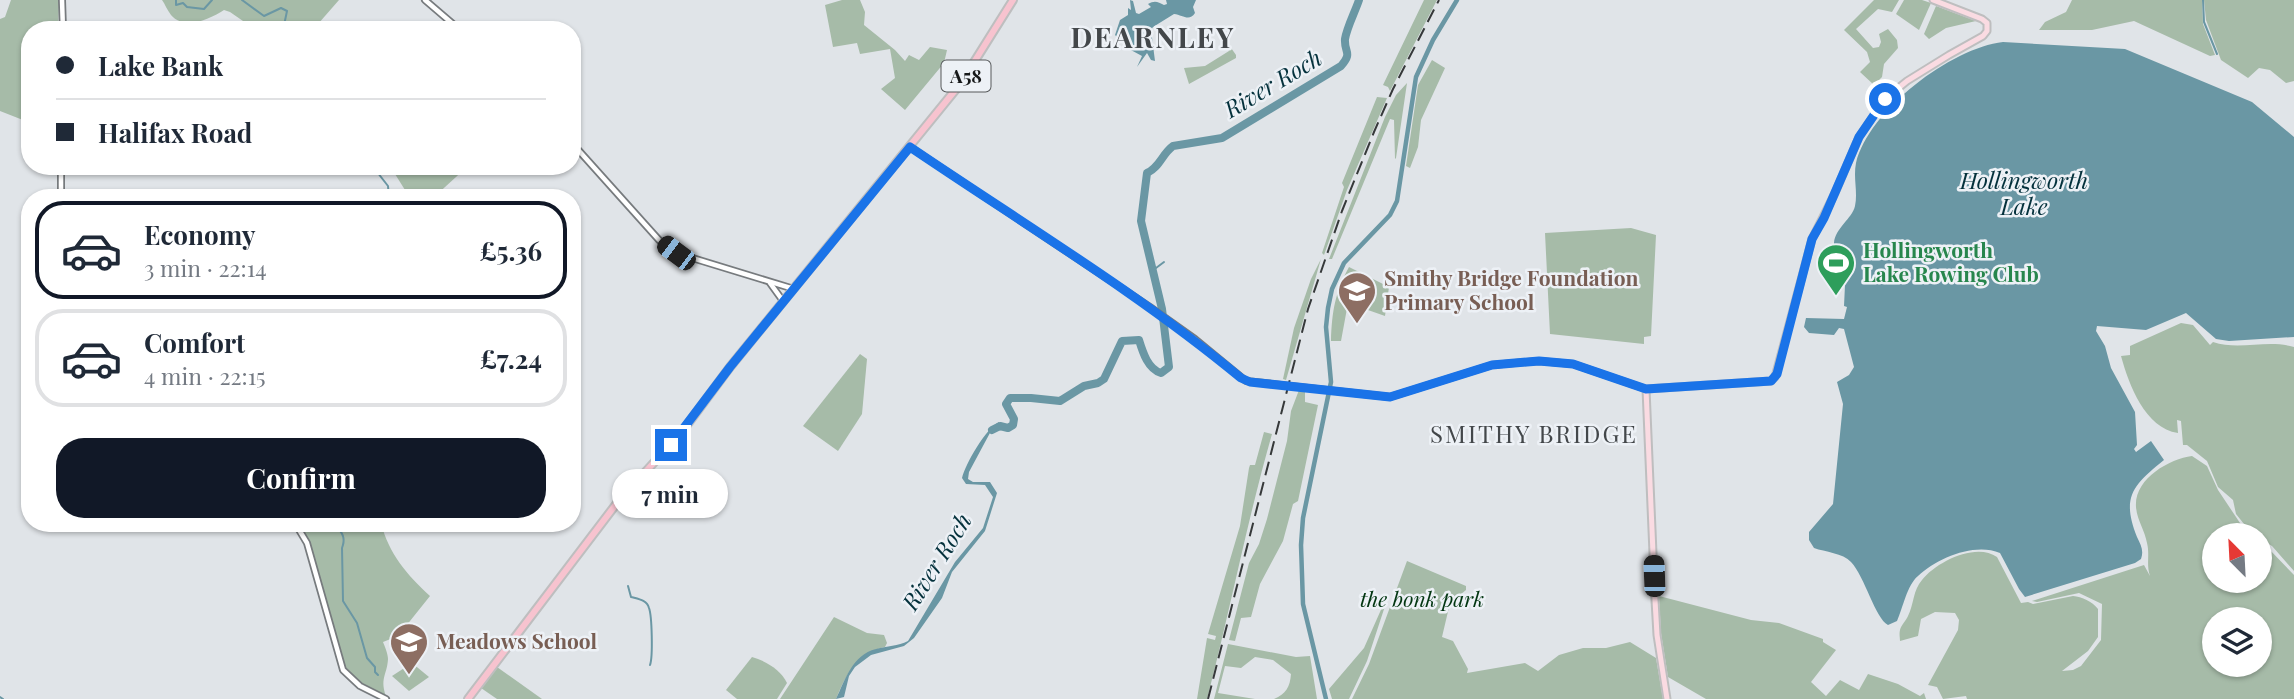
<!DOCTYPE html>
<meta charset="utf-8">
<style>
:root{--surface:#fff;--page:#f2f2f3;--text:#1f2937;--muted:#747a83;--line:#e0e1e3;--accent:#111827}
body{margin:0;font-family:"Playfair Display",serif;background:var(--page);color:var(--text);height:100vh;display:flex;flex-direction:column;font-size:26px;white-space:nowrap}
*{box-sizing:border-box;margin:0}
p{font-size:23px;color:var(--muted)}
.icon{flex:none;width:38px;height:38px;fill:none;stroke:currentColor;stroke-width:2;stroke-linecap:round;stroke-linejoin:round}
.map{position:relative;flex:1;overflow:hidden}
.sheet{position:absolute;left:21px;top:189px;width:560px;height:343px;display:flex;flex-direction:column;background:var(--surface);border-radius:28px;box-shadow:0 2px 5px #0004}
.sheet>*{flex:none}
.top-card{position:absolute;left:21px;top:21px;width:560px;height:154px;border-radius:28px;box-shadow:0 2px 5px #0004;display:grid;align-content:center;height:154px;padding:0 35px;background:var(--surface)}
.needle{width:46px;rotate:336deg}
.fabs{position:absolute;left:2202px;top:523px;display:grid;gap:14px}
.fabs a{display:grid;place-items:center;width:70px;height:70px;border-radius:50%;background:var(--surface);box-shadow:0 2px 5px #0004;font-size:35px}
.end{position:absolute;width:32px;height:32px;margin:-16px;border:9px solid #1a73e8;background:#fff;box-shadow:0 0 0 4px #fff}
.from{border-radius:50%}
.bubble{position:absolute;height:49px;border-radius:24px;background:var(--surface);box-shadow:0 2px 5px #0004;font-size:23px;font-weight:700;line-height:49px;text-align:center}
.car{position:absolute;width:21px;height:42px;margin:-21px -10px;border-radius:9px;box-shadow:0 0 5px 2px #0007;background:linear-gradient(#222 24%,#8ab4d8 0 40%,#222 0 76%,#8ab4d8 0 86%,#222 0)}
.top-card b{display:flex;align-items:center;gap:24px;height:66px;font-size:26px}
.top-card b+b{border-top:2px solid var(--line)}
.top-card i{width:18px;height:18px;background:var(--text)}
ul{padding:12px 0 0;list-style:none}
li{display:flex;align-items:center;gap:21px;height:98px;margin:0 14px 10px;padding:0 21px;border:4px solid var(--line);border-radius:28px}
li div{flex:1}
li b{display:block;font-size:26px}
li em{font-style:normal;font-weight:700}
li.selected{border-color:var(--accent)}
li>.icon{width:63px;height:63px;stroke-width:1.5}
.button{display:flex;gap:14px;margin-top:auto;padding:14px 35px}
.button a{flex:1;height:80px;border-radius:28px;background:var(--accent);color:#fff;font-size:28px;font-weight:700;line-height:80px;text-align:center}
.map>svg:first-child{display:block}
</style>
<div class="map">
<svg width="2294" height="699" viewBox="0 0 2294 699">
<rect width="100%" height="100%" fill="#e0e4e8"/>
<g fill="#a6bba8" fill-rule="evenodd">
<path d="M11,0H59L58,30H30L28,122L0,111V19L5,17Z"/>
<path d="M162,0H339L318,24L319,30H268L265,25L243,21L230,12L224,10C210,19 185,31 171,15C167,10 165,4 162,0Z"/>
<path d="M842,0H860L865,12L864,25L895,50L905,61L909,55L919,60L930,47L947,50L944,63L905,110L881,89L895,78L890,49L860,54L857,43L833,47L825,5Z"/>
<path d="M1424,0H1437L1390,91L1388,87L1383,85Z"/>
<path d="M1874,0H1899L1892,12L1878,9L1856,29L1873,48L1879,47L1881,42L1879,34L1888,29L1897,40L1898,48L1884,64L1882,77L1874,85L1860,72L1870,62L1867,52L1844,30Z"/>
<path d="M1904,0H1922L1931,3L1919,30L1896,14Z"/>
<path d="M2072,0H2202L2203,24L2215,55L2210,56L2134,21L2092,30H2039L2045,22L2066,12Z"/>
<path d="M2204,0H2294V81L2286,83L2270,70L2259,68L2248,78L2221,60L2206,20Z"/>
<path d="M1936,6L1976,21L1946,28L1929,39L1924,34Z"/>
<path d="M1215,25L1236,55V58L1189,84L1184,68L1205,66L1229,51Z"/>
<path d="M1432,60L1445,68L1421,120L1418,147L1410,168L1406,166L1418,85Z"/>
<path d="M1407,83L1396,158L1395,159L1394,120L1390,119L1332,259H1329L1385,117L1396,95Z"/>
<path d="M1377,97L1387,98L1347,190L1324,255L1322,253L1344,187L1342,183Z"/>
<path d="M390,166H468L433,198H410Z"/>
<path d="M1631,228L1656,235L1651,336L1644,337V344L1550,334L1545,233Z"/>
<path d="M1321,259L1286,380L1283,379L1294,328L1311,279Z"/>
<path d="M1349,267L1389,287L1385,316L1348,303L1341,341H1331C1332,311 1335,293 1349,267Z"/>
<path d="M2181,323L2193,325L2210,345L2213,342C2239,351 2267,339 2294,347V571L2272,546L2259,539V536L2252,534L2236,514L2233,500L2218,487L2207,461L2187,445H2183L2181,421L2177,420L2178,433C2145,428 2129,385 2121,356L2130,355V346Z"/>
<path d="M860,354L867,359L862,414L838,451L803,426Z"/>
<path d="M1299,390L1305,391V402L1318,405L1298,501L1293,504L1283,541L1260,584L1251,617L1241,618L1235,641L1229,640L1249,563L1259,544L1267,519L1287,441L1291,411Z"/>
<path d="M1264,432L1272,434C1247,521 1230,611 1207,699H1197L1207,638L1215,640L1216,636L1208,634L1240,526L1249,468L1250,465H1255Z"/>
<path d="M2192,456L2207,466L2218,490L2248,535L2214,536V581H2259V542L2268,548L2294,575V699H1967L1966,696L1943,699L1937,687L1928,685L1958,630L1959,620L1955,613L1935,612L1921,619L1918,636L1900,641C1900,638 1899,634 1900,630C1901,625 1906,621 1908,616C1914,604 1913,590 1922,580C1936,562 1976,542 1997,557L2021,603L2028,602L2033,604L2073,596C2082,597 2092,601 2098,609V637L2088,651L2062,671L2073,670L2081,666L2101,640L2102,604L2079,593L2037,602L2032,601L2144,565L2150,576C2146,564 2150,555 2147,543C2145,531 2137,520 2136,507C2134,479 2169,459 2192,456ZM2214,620H2259V665H2214Z"/>
<path d="M297,523H381C389,554 407,575 430,596L398,636L383,642C385,647 388,654 388,659C387,676 379,678 387,699L361,684L344,669L309,543Z"/>
<path d="M1407,561L1466,586V590L1450,603L1442,637L1453,641L1468,669L1467,673L1525,663L1538,671L1559,655L1583,648H1606L1630,642L1656,658L1663,699H1352L1369,664Z"/>
<path d="M1659,596L1751,620L1779,623L1823,639V642L1836,650L1811,682L1826,696L1840,680L1859,690L1868,674L1898,684L1920,696L1924,693L1926,699H1706L1668,677L1661,633Z"/>
<path d="M1384,603H1386L1367,661L1349,699H1332L1329,689L1364,648Z"/>
<path d="M834,617L867,633L884,635L887,643L885,647C856,653 847,673 836,699H780Z"/>
<path d="M1228,644L1296,657L1310,656L1317,699H1274C1286,694 1290,687 1291,674L1273,660L1255,657L1241,668L1225,666L1218,693L1255,699H1214Z"/>
<path d="M752,657C766,661 781,670 787,683L777,699H737L726,690Z"/>
<path d="M412,663L429,677L409,691L392,676Z"/>
<path d="M497,667L542,699H497L481,688Z"/>
</g>
<g fill="#6a97a4">
<path d="M1130,0L1133,1L1136,13L1139,14L1151,7L1148,4C1155,0 1158,2 1164,5L1167,4L1166,0H1196L1193,7L1195,13C1189,22 1183,15 1174,14L1153,27L1151,30L1155,61L1151,60L1147,53L1137,67L1142,56L1129,49L1115,35L1120,20L1128,15V8L1131,10Z"/>
<path d="M2003,42L2125,49L2252,102L2294,137V337L2229,341L2216,339L2186,313L2146,330L2097,326L2096,331L2105,346L2111,368L2135,412L2137,445L2134,449L2136,452L2151,441L2164,460C2133,485 2121,497 2137,537C2141,545 2144,551 2141,559L2135,563L2025,597L2019,589L2000,553C1975,542 1937,558 1918,576C1907,585 1903,608 1897,621L1888,625C1875,618 1865,577 1851,562C1843,553 1825,552 1814,548L1809,540V532L1833,504L1843,404L1837,382L1849,375L1854,367L1844,329L1839,328L1834,335L1809,333L1804,327L1806,318L1844,319L1847,307L1844,306L1845,285L1843,284C1843,277 1843,270 1841,263C1839,257 1834,249 1834,243C1835,228 1852,219 1855,206C1858,192 1853,178 1856,163C1869,110 1951,48 2003,42Z"/>
<path d="M999,422L1003,430L991,431L969,472L968,479L973,482H990L997,493L985,531L952,572L942,598L914,638L904,646L871,655L855,667L849,676L844,697L836,699C845,680 852,655 876,649C887,646 898,646 908,641L955,562L983,528L993,497L985,485L966,484L962,478C966,463 986,428 999,422Z"/>
</g>
<g fill="none" stroke-linecap="round" stroke-linejoin="round">
<g stroke="#6a97a4" stroke-width="2">
<path d="M176,0V5L183,3L187,7L204,9L212,0"/>
<path d="M242,0L264,16L281,8L287,11L283,30"/>
<path d="M2203,0L2204,22L2217,54"/>
<path d="M354,166L356,169L369,167L374,168L388,186L389,198"/>
<path d="M1152,271L1164,262"/>
<path d="M342,523L338,528C344,535 345,540 342,548L343,601L357,623L367,658L375,667V672L378,675"/>
<path d="M628,586L631,597C638,599 647,600 649,608C652,616 653,657 650,665"/>
<path d="M0,697L3,699"/>
</g>
<path stroke="#6a97a4" stroke-width="4.5" d="M1326,699L1303,604L1301,545L1303,518L1331,382L1326,327L1328,308L1332,289L1344,263L1390,215L1397,201L1416,77L1433,40L1457,0"/>
<path stroke="#6a97a4" stroke-width="8" d="M992,430L1000,426L1008,428L1013,425L1014,419L1006,404L1010,398H1031L1060,401L1084,386L1098,383L1104,379L1122,341L1139,340C1143,353 1148,369 1161,373L1169,367L1162,309L1141,221L1147,173C1160,167 1162,154 1173,146L1222,138L1341,66C1353,52 1344,53 1345,39C1347,27 1355,12 1359,0"/>
<defs>
<g id="minor">
<path d="M62,0L63,30"/>
<path d="M425,0L460,30"/>
<path d="M572,143L659,240L676,253L794,289"/>
<path d="M910,147L1150,307L1195,339L1246,381L1390,397L1492,365L1539,361L1573,364L1646,389"/>
<path d="M61,166V198"/>
<path d="M770,283L783,301"/>
<path d="M295,523L307,543L343,670L360,686L386,699"/>
</g>
<path id="major" d="M1667,699L1657,635L1655,600L1646,389L1771,381L1775,377L1812,239L1835,193L1859,137L1885,99L1907,81L1949,55L1983,36L1987,31V23L1982,19L1933,0"/>
<path id="highway" d="M468,699L617,503L681,433L730,367L961,83L1013,0"/>
</defs>
<use href="#minor" stroke="#777b7e" stroke-width="8"/>
<use href="#major" stroke="#bebebf" stroke-width="9"/>
<use href="#highway" stroke="#bebebf" stroke-width="10"/>
<use href="#minor" stroke="#fff" stroke-width="4.5"/>
<use href="#major" stroke="#fadbe2" stroke-width="5"/>
<use href="#highway" stroke="#f7c3cf" stroke-width="6"/>
<path stroke="#36393a" stroke-width="2" stroke-dasharray="14 7" stroke-linecap="butt" d="M1208,699L1308,309L1342,211L1374,132L1393,89L1439,0"/>
</g>
<g fill="none" stroke-linecap="round" stroke-linejoin="round">
<path stroke="#1a73e8" stroke-width="9" d="M671,445L730,367L910,147C1022,223 1137,292 1241,378L1250,382L1390,397L1492,365L1539,361L1573,364L1646,389L1771,381L1777,374L1812,239L1824,218L1859,137L1885,99"/>
</g>
<defs>
<symbol id="stadium-pin" viewBox="-11 -11 22 30"><path d="M0 17L-7.5 6A9.5 9.5 0 1 1 7.5 6Z" fill="#2e9e5b" stroke="#edf1f6"/><path d="M0-5a6.5 5 0 1 0 0 10a6.5 5 0 1 0 0-10ZM-3.5-1.8h7v3.6h-7Z" fill="#fff"/></symbol>
<symbol id="school-pin" viewBox="-11 -11 22 30"><path d="M0 17L-7.5 6A9.5 9.5 0 1 1 7.5 6Z" fill="#8d6e63" stroke="#edf1f6"/><path d="M0-5L7-2L0 1L-7-2ZM-4 1L0 2.5L4 1V4Q0 6-4 4Z" fill="#fff"/></symbol>
</defs>
<g fill-rule="evenodd">
<use href="#stadium-pin" x="1814" y="241" width="44" height="60"/>
<use href="#school-pin" x="1335" y="269" width="44" height="60"/>
<use href="#school-pin" x="387" y="620" width="44" height="60"/>
</g>
<g text-anchor="middle" stroke-width="5" stroke-linejoin="round" paint-order="stroke">
<rect fill="#edf1f6" stroke="#56595b" stroke-width="2" x="941.5" y="60.5" width="49" height="31" rx="5"/>
<g font-size="19" font-weight="bold" fill="#161819">
<text x="966" y="83">A58</text>
</g>
<g font-size="21" font-weight="bold" fill="#27864d" stroke="#edf1f6" text-anchor="start">
<text x="1863" y="258">Hollingworth<tspan x="1863" dy="24">Lake Rowing Club</tspan></text>
</g>
<g font-size="21" font-weight="bold" fill="#785e54" stroke="#edf1f6" text-anchor="start">
<text x="1384" y="286">Smithy Bridge Foundation<tspan x="1384" dy="24">Primary School</tspan></text>
<text x="436" y="649">Meadows School</text>
</g>
<g font-size="21" font-style="italic" fill="#023611" stroke="#edf1f6">
<text x="1422" y="607">the bonk park</text>
</g>
<g font-size="23" font-style="italic" fill="#04313c" stroke="#edf1f6">
<text transform="translate(1273 84) rotate(-31)" y="8">River Roch</text>
<text x="2024" y="189">Hollingworth<tspan x="2024" dy="26">Lake</tspan></text>
<text transform="translate(937 562) rotate(-58)" y="8">River Roch</text>
</g>
<g font-size="24" letter-spacing="2" fill="#43474a" stroke="#edf1f6">
<text x="1534" y="443">SMITHY BRIDGE</text>
</g>
<g font-size="28" font-weight="bold" letter-spacing="2" fill="#43474a" stroke="#edf1f6">
<text x="1153" y="48">DEARNLEY</text>
</g>
</g>
</svg>
<div class="fabs">
<a><svg class="needle" viewBox="-14 -14 28 28"><path d="M0-13l5 13h-10z" fill="#e53935"/><path d="M0 13l5-13h-10z" fill="#747a83"/></svg></a>
<a><svg class="icon" aria-label="layers" viewBox="0 0 24 24"><path d="M12 4l9 5-9 5-9-5zM3 14l9 5 9-5"/></svg></a>
</div>
<i class="end from" style="left:1885px;top:99px"></i>
<i class="end" style="left:671px;top:445px"></i>
<div class="bubble" style="left:612px;top:469px;width:116px">7 min</div>
<i class="car" style="left:676px;top:253px;rotate:307deg"></i>
<i class="car" style="left:1654px;top:576px;rotate:358deg"></i>
<div class="top-card">
<b><i class="from"></i>Lake Bank</b>
<b><i></i>Halifax Road</b>
</div>
<section class="sheet">
<ul>
<li class="selected"><svg class="icon" aria-label="car" viewBox="0 0 24 24"><path d="M5 17H2v-5l4-1 3-4h7l3 4 3 1v5h-3M9 17h6M6 11h13"/><circle cx="7" cy="17" r="2"/><circle cx="17" cy="17" r="2"/></svg><div><b>Economy</b><p>3 min · 22:14</p></div><em>£5.36</em></li>
<li><svg class="icon" aria-label="car" viewBox="0 0 24 24"><path d="M5 17H2v-5l4-1 3-4h7l3 4 3 1v5h-3M9 17h6M6 11h13"/><circle cx="7" cy="17" r="2"/><circle cx="17" cy="17" r="2"/></svg><div><b>Comfort</b><p>4 min · 22:15</p></div><em>£7.24</em></li>
</ul>
<div class="button"><a>Confirm</a></div>
</section>
</div>
